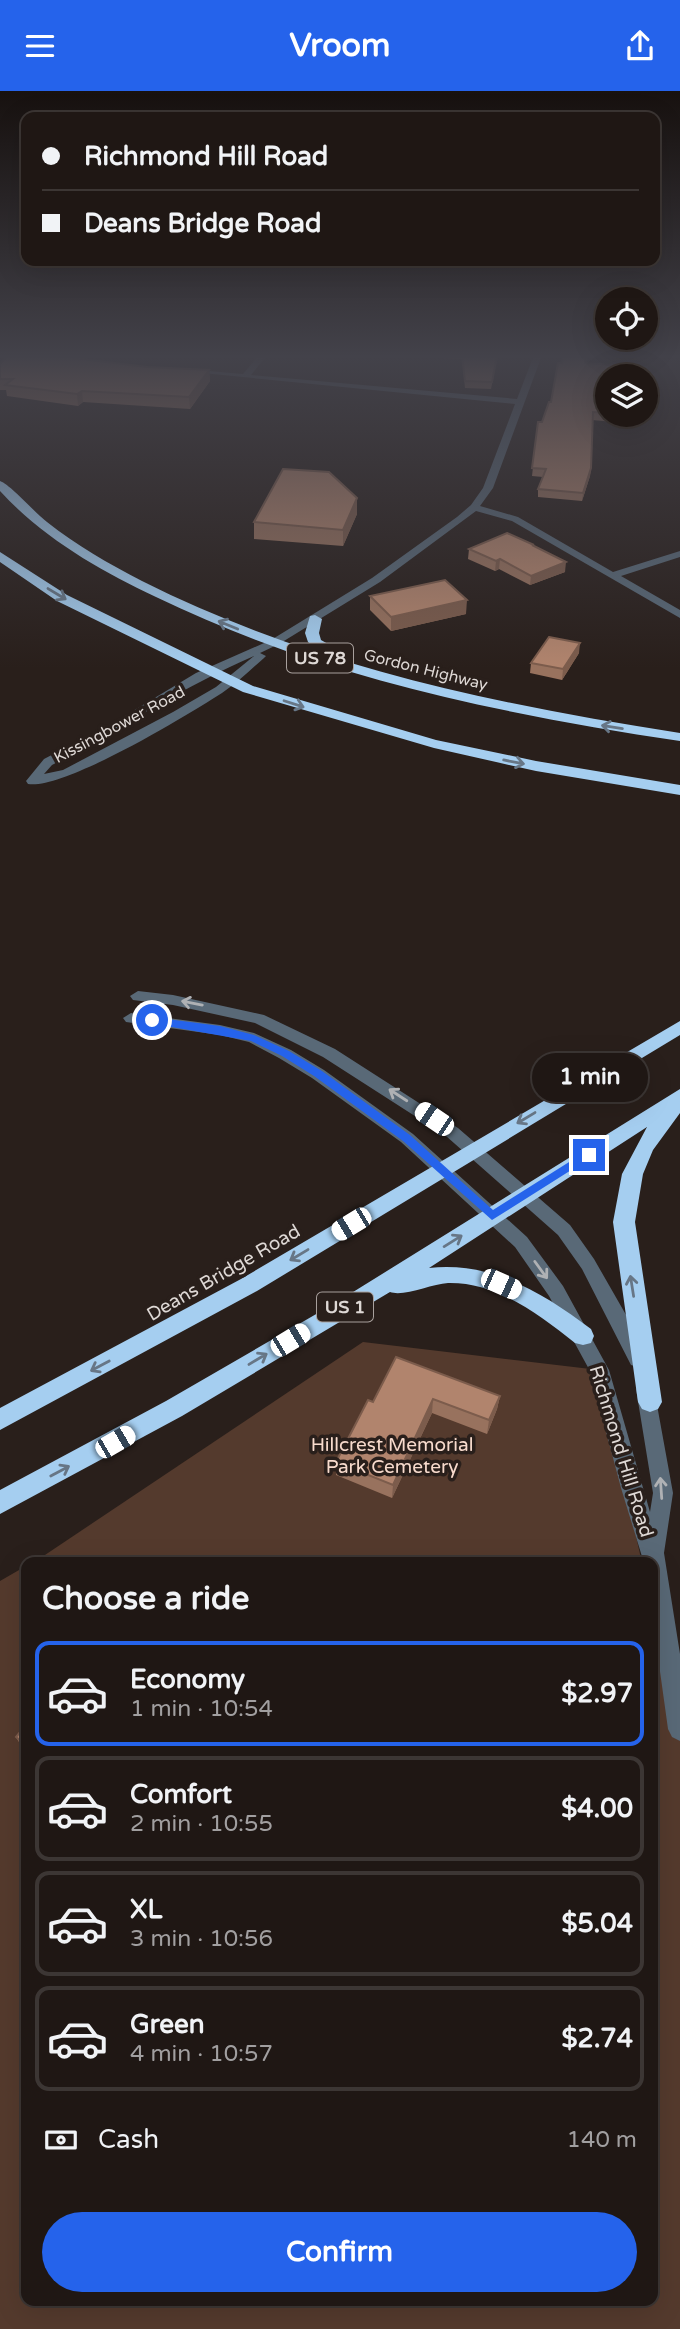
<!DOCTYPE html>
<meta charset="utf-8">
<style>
:root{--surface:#1f1714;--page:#2c2422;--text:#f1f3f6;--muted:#a19fa0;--line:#3c3634;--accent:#2563eb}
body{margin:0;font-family:"Varela Round",sans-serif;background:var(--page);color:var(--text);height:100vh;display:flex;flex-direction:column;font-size:26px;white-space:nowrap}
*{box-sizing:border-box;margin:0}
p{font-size:23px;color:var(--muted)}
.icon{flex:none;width:38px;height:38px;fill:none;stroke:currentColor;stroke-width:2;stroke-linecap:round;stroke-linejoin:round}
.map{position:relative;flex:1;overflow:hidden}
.details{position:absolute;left:21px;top:1466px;width:637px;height:749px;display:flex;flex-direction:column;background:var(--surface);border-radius:14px;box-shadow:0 7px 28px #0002,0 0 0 2px var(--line)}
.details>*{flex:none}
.hud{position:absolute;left:21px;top:21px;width:639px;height:154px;border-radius:14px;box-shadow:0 7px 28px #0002,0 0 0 2px var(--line);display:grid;align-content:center;height:154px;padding:0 21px;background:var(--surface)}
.tools{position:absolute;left:595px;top:196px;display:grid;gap:14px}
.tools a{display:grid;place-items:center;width:63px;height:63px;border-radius:50%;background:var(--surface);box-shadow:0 7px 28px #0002,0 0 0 2px var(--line);font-size:35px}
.end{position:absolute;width:32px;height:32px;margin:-16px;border:9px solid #2563eb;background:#fff;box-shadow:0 0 0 4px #fff}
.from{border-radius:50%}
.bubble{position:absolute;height:49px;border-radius:24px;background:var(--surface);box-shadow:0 7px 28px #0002,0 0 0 2px var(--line);font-size:23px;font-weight:700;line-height:49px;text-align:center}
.car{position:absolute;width:21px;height:42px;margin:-21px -10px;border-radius:9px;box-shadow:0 0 5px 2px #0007;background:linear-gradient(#fff 24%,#345 0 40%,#fff 0 76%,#345 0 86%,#fff 0)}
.hud b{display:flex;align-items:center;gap:24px;height:66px;font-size:26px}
.hud b+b{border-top:2px solid var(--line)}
.hud i{width:18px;height:18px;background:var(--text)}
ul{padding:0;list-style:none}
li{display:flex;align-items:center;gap:21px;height:105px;margin:0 14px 10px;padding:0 7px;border:4px solid var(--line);border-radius:14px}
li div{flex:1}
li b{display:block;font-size:26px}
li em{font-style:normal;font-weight:700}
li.selected{border-color:var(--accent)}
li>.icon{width:63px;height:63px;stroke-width:1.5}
h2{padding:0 21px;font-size:32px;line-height:84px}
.pay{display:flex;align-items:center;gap:18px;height:77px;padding:0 21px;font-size:26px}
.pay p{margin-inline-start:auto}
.primary-button{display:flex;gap:14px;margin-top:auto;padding:14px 21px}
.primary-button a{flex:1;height:80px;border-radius:42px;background:var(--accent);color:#fff;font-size:28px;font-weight:700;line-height:80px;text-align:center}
header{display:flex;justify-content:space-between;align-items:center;height:91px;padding:0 21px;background:var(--accent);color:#fff;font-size:32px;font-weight:700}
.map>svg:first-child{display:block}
</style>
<header><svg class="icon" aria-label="menu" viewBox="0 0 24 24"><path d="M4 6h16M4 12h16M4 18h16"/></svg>Vroom<svg class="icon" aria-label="share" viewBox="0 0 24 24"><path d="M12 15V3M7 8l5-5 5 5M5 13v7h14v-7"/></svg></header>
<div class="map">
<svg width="680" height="2238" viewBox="0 0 680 2238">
<rect width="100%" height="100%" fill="#291f1b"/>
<g fill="#543a2d">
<path d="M363,1251L599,1279L642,1472H33Z"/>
<path d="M26,1475V2210H653V1520L680,1643V2238H0V1490Z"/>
</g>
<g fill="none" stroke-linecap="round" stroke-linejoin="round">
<g fill="#596977" fill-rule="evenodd">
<path d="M259,264H267L251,284L517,308L534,264H542L493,397L480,415L518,426L613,481L680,460V466L621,485L680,519V527L512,430L476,420L380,491L279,553L260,562L266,565L264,567C250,579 237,592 222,602C188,624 64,699 28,693L26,690L44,668L113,632L196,582L271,549L372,487L457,426L471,414L483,397L515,313L182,280L186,278L243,283ZM254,565L216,596L173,621L63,679L44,683L52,674C120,638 184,595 254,565Z"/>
<path d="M138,900L173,904L264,924L335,958L458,1037L570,1134L594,1168L641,1250L648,1268L645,1274L638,1276L631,1274L582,1178L558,1144L446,1045L323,966L255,932L173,914L133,909L130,905Z"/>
<path d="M131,922L220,934L254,942L291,959L324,979L413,1043L527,1146L563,1195L609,1279L650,1421L653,1402L636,1298L639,1292L646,1290L653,1292L673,1402L664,1462L680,1563V1650L672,1646L668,1638L653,1530V1472H644L621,1397L590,1280L549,1205L515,1156L401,1051L312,987L279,967L249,951L220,944L126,931L123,927Z"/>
</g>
<g fill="#a5cef0" fill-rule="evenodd">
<path d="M0,390C11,394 35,422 47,431C76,454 109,473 142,490C311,575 494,613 680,642V650C500,623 321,586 156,506C99,479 43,447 0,400Z"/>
<path d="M0,461L67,504L253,595L436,649L536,670L680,694V704L536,680L434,657L243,601L57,510L0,471Z"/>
<path d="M315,524L322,528L319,542L321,549L342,561V567L325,564L308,551L305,542L310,525Z"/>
<path d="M680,930V944L257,1200L0,1339V1317L241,1188Z"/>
<path d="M680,998V1022L653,1059L643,1083L635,1131L662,1311L658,1318L650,1321L642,1318L638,1311L613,1131L622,1083L647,1036L429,1177C492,1170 543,1202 591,1238L594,1245L591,1252L583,1254L575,1252C538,1223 497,1191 448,1192C431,1193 404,1206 390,1201L182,1325L0,1423V1399L166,1310L337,1211Z"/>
</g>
</g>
<g fill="#98725e">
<path d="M439,264H498L491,298L465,297L462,268L439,267Z"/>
<path d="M564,264H588L586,272L607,285V324H622L621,328H614V331L592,329L591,377L590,385L582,410L538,406V398L543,386L532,385L538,331H542L551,311Z"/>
<path d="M0,273L147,276L209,279L210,290L190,318L83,311L78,315L7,305L6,299H0Z"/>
<path d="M357,423L343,455L254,448V431Z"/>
<path d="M534,454V455L565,481L530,494L499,478L495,480L468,468L469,458Z"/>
<path d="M370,505L466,523L391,540L370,519Z"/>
<path d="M579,562L562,589L530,582L531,572Z"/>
<path d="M500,1305L497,1318L487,1343L432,1322L392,1407L336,1384V1371L373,1311Z"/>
<path d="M26,1634V1661L23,1658L16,1646Z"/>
</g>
<g fill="#7c5c4c">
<path d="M209,279L210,290L190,318L189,306Z"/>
<path d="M82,300L83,311L78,315L77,303Z"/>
<path d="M591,377L590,385L582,410L583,402Z"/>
<path d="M357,407V423L343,455V439Z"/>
<path d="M500,468L499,478L495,480L496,470Z"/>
<path d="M566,471L565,481L530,494L531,485Z"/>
<path d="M467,509L466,523L391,540V526Z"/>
<path d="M580,552L579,562L562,589L563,578Z"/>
<path d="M500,1305L497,1318L487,1343L489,1329Z"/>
<path d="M433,1308L432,1322L392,1407L393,1394Z"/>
</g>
<g fill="#b1846d" stroke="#7c5c4c" stroke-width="2">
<path d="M9,264H49L147,276L209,279L189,306L82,300L77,303L5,294L13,288H0V273Z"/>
<path d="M462,264H497L492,291L465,290Z"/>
<path d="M564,264H587L585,272L629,275L627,285H607V322L593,321L591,377L583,402L538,398L546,378L532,377L538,331H542L549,311H551L558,272H562Z"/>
<path d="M283,378L329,381L357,407L343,439L254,431Z"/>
<path d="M507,442L534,454H532L566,471L531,485L500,468L496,470L469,458Z"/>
<path d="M445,489L467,509L391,526L370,505Z"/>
<path d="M549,546L580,552L563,578L531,572Z"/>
<path d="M396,1266L500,1305L489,1329L433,1308L393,1394L336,1371L368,1309L373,1311Z"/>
<path d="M26,1634V1655L16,1646Z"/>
</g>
<defs><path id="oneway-shaft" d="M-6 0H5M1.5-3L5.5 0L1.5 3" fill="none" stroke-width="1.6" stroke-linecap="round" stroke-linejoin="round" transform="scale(1.75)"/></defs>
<g stroke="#677686">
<use href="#oneway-shaft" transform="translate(57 503) rotate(31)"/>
<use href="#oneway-shaft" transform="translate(228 534) rotate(-158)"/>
<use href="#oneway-shaft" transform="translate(294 613) rotate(18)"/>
<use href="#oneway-shaft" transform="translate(612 636) rotate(-171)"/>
<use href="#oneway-shaft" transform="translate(514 671) rotate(11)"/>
<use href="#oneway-shaft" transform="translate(526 1027) rotate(149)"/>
<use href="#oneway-shaft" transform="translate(453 1150) rotate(-32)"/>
<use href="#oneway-shaft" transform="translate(299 1164) rotate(149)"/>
<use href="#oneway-shaft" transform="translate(632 1195) rotate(-99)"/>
<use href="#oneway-shaft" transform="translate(258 1268) rotate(-31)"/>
<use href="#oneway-shaft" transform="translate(100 1275) rotate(152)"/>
<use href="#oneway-shaft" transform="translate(60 1380) rotate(-28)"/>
</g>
<g stroke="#afb1b4">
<use href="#oneway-shaft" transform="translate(192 912) rotate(-169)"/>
<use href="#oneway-shaft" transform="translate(398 1004) rotate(-147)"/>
<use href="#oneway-shaft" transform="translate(541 1179) rotate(54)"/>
<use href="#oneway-shaft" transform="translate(661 1397) rotate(-94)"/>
</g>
<linearGradient id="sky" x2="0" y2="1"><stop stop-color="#17110f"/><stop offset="0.46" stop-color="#43424a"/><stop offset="1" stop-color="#43424a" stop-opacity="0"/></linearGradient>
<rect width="680" height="577" fill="url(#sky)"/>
<path fill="#2563eb" d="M152,926L220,935L254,944L289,960L322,980L410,1044L493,1119L585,1061H593L595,1064L492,1129L403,1050L314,985L282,965L251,950L149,932L147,929Z"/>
<g text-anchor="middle" stroke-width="7" stroke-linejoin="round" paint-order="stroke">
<g font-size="16" fill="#ded8d5" stroke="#291f1b">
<text transform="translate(426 578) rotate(14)" y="6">Gordon Highway</text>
<text transform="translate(119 633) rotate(-28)" y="6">Kissingbower Road</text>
</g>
<g fill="#291f1b" stroke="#a8a09d" stroke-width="2">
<rect x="287" y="552.5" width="66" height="29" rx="5"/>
<rect x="317" y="1201.5" width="56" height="29" rx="5"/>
</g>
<g font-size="18" font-weight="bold" fill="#ded8d5">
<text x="320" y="573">US 78</text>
<text x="345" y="1222">US 1</text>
</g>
<g font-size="19" fill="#ded8d5" stroke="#291f1b">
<text transform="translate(223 1181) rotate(-30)" y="7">Deans Bridge Road</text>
<text transform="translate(622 1360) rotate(73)" y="7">Richmond Hill Road</text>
</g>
<g font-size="19" fill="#f8dbcd" stroke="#291f1b">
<text x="392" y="1360">Hillcrest Memorial<tspan x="392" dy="22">Park Cemetery</tspan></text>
</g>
</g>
</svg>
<div class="tools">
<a><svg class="icon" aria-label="locate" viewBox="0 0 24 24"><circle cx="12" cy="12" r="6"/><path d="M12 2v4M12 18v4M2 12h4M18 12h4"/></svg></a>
<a><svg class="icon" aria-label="layers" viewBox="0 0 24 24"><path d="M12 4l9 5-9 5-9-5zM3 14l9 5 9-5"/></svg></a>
</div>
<i class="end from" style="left:152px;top:929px"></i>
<i class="end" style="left:589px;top:1064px"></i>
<div class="bubble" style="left:532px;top:962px;width:116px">1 min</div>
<i class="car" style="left:434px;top:1028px;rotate:304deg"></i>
<i class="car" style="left:351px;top:1133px;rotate:239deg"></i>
<i class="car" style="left:501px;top:1193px;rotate:114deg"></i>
<i class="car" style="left:290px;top:1249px;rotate:59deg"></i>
<i class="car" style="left:115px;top:1351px;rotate:60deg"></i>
<div class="hud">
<b><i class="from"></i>Richmond Hill Road</b>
<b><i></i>Deans Bridge Road</b>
</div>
<section class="details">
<h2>Choose a ride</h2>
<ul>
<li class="selected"><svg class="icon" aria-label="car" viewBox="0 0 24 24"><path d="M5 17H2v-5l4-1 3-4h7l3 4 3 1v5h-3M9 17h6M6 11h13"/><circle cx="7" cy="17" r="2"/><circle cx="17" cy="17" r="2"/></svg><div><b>Economy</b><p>1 min · 10:54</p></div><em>$2.97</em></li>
<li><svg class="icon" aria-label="car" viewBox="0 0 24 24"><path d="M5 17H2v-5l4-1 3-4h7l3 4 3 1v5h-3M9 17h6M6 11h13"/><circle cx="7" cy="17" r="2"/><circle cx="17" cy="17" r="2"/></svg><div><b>Comfort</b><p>2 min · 10:55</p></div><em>$4.00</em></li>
<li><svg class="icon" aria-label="car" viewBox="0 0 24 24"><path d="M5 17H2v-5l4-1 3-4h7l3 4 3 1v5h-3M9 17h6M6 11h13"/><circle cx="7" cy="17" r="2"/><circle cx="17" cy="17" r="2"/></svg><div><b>XL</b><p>3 min · 10:56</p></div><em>$5.04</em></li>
<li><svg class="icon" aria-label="car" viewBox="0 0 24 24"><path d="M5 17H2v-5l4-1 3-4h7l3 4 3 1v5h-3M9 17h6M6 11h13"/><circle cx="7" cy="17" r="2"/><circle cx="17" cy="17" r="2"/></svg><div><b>Green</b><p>4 min · 10:57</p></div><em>$2.74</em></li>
</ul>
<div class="pay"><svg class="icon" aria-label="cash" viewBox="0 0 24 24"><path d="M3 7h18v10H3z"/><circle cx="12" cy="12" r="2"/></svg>Cash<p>140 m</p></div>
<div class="primary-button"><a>Confirm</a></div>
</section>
</div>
